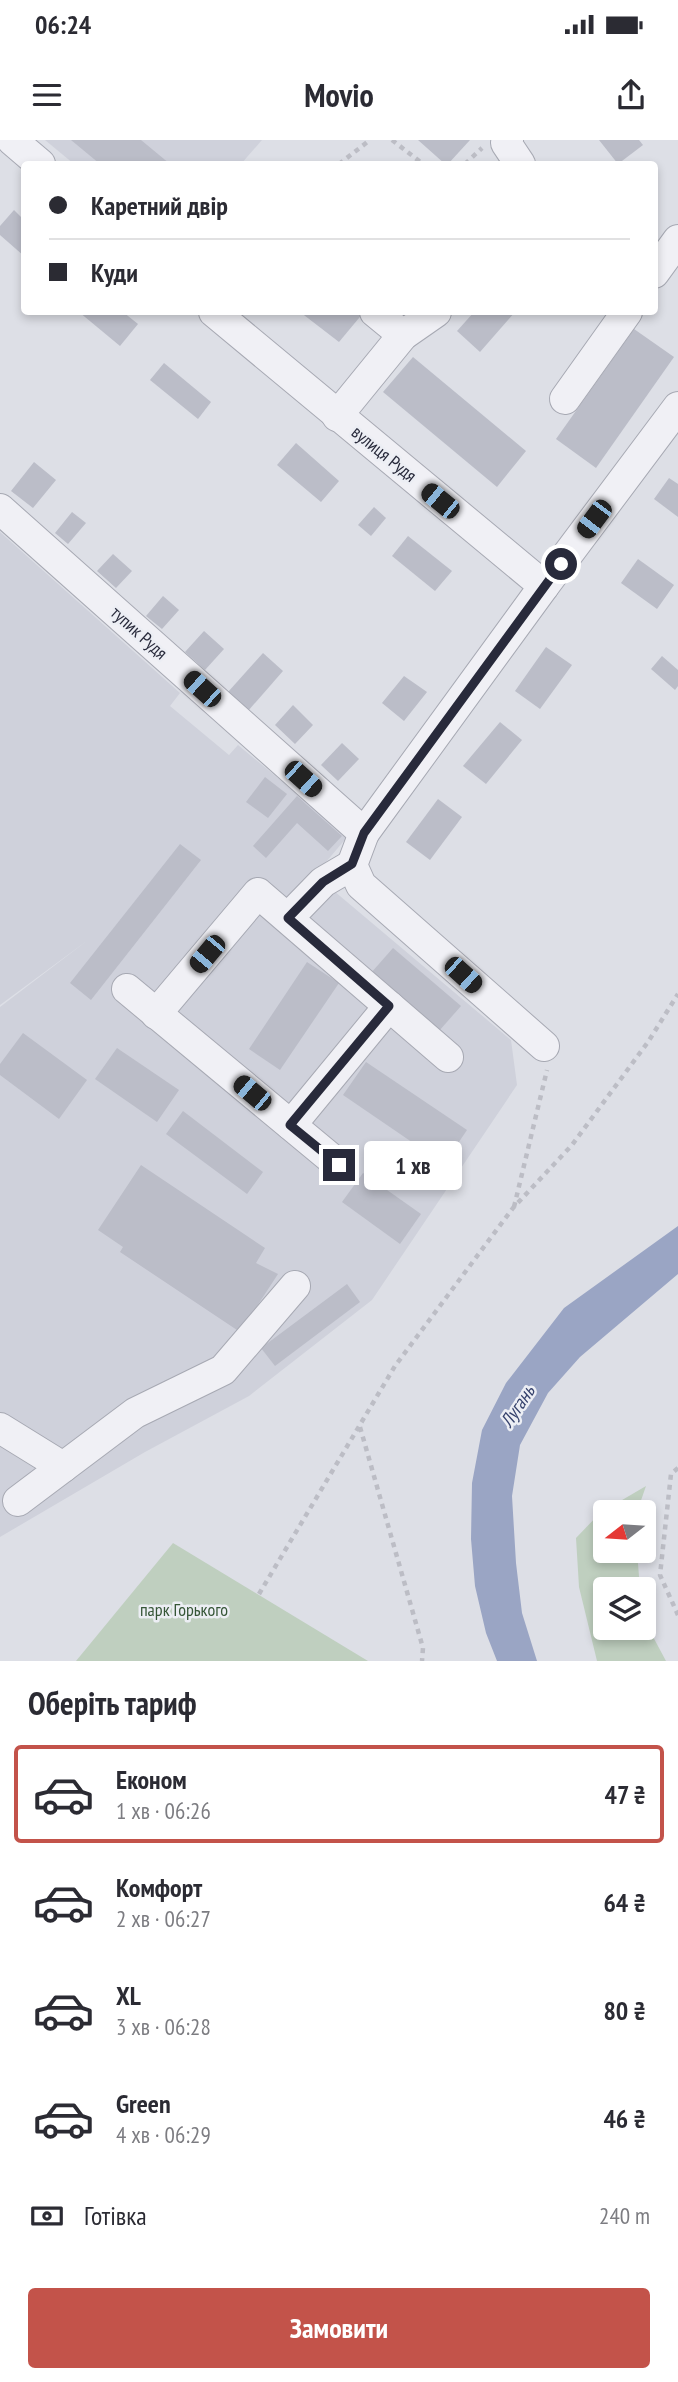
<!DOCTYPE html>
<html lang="uk">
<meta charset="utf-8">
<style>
:root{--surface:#fff;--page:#f7f7f7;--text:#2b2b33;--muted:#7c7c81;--line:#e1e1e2;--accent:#c3534a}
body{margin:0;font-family:"PT Sans Narrow",sans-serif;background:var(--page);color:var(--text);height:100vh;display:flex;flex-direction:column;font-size:26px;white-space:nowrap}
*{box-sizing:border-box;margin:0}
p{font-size:23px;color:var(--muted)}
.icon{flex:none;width:38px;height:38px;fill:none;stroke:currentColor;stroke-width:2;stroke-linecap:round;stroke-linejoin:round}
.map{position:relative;height:1521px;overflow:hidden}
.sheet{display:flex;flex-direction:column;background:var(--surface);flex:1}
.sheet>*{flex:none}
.guide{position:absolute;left:21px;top:21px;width:637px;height:154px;border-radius:7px;box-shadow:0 4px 10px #0003;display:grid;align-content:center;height:154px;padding:0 28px;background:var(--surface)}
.needle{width:46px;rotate:253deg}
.fabs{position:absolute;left:593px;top:1360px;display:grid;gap:14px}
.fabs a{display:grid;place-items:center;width:63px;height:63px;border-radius:7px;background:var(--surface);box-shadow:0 4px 10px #0003;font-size:35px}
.end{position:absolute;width:32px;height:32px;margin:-16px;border:9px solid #282a3b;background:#fff;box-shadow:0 0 0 4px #fff}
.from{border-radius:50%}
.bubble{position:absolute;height:49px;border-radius:7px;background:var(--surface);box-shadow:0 4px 10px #0003;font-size:23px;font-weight:800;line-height:49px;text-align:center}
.car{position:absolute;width:21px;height:42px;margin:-21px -10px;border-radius:9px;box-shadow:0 0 5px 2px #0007;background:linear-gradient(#222 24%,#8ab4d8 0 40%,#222 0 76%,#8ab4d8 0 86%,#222 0)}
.guide b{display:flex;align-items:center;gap:24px;height:66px;font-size:26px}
.guide b+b{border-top:2px solid var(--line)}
.guide i{width:18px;height:18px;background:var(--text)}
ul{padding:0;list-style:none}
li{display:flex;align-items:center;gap:21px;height:98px;margin:0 14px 10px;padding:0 14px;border:4px solid transparent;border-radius:7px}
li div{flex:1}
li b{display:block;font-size:26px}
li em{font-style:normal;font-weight:800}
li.on{border-color:var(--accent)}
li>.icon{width:63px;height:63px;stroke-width:1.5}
h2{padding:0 28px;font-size:32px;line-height:84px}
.pay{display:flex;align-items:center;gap:18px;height:77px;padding:0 28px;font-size:26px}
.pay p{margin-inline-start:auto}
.cta{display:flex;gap:14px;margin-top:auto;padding:14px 28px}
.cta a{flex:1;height:80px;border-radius:7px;background:var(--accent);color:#fff;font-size:28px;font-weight:800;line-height:80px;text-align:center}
.status{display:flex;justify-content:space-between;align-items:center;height:49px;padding:0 35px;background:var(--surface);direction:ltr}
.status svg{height:19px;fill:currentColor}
header{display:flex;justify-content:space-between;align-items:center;height:91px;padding:0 28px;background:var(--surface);font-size:32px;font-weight:800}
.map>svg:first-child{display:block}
</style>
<div class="status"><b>06:24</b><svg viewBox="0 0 49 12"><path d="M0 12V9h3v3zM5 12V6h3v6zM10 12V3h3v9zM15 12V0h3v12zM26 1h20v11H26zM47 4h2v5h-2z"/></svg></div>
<header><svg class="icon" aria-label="menu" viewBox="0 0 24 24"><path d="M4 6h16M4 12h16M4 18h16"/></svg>Movio<svg class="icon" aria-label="share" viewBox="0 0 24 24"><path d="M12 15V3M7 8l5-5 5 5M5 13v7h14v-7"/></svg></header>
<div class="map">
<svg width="678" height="1521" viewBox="0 0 678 1521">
<rect width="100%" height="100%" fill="#dddfe6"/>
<g fill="#cfd1db">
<path d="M45,0H262L241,24H74Z"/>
<path d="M0,392L180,553L170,566L229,615L238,605L348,696L315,735L511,900L517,945L372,1160L249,1256L145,1312L0,1397V867L88,800L0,865Z"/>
</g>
<g fill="#bfcfbf">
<path d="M646,1346L637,1372H606V1410L637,1411L640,1449H606V1488H644V1480L666,1521H597L579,1447L576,1398L600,1373Z"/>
<path d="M173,1403L368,1521H76Z"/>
</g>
<path fill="#9aa5c4" d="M678,1086V1134L580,1217L548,1253L520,1305L512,1356L516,1423L522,1473L537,1521H497L486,1493L475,1446L471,1399L472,1343L482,1290L506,1243L564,1168Z"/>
<g fill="#bbbdc8">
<path d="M71,0H141L170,24H100Z"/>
<path d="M418,0H470L448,24H445Z"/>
<path d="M599,0H639L643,5L618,24Z"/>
<path d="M14,70L24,80V116L0,95V86Z"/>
<path d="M79,172H123L138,184L120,206Z"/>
<path d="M300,172H364L339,202Z"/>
<path d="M474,172H515L480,212L457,191Z"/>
<path d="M634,189L674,217L596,328L556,299Z"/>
<path d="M413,217L526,311L497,347L383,252Z"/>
<path d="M164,223L211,262L198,279L150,240Z"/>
<path d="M296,303L339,341L321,362L277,325Z"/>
<path d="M34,322L56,340L33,368L11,351Z"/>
<path d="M669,338L678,344V377L654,359Z"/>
<path d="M374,367L386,378L371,396L358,385Z"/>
<path d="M72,372L86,383L68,404L55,393Z"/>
<path d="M408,396L452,431L435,451L392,416Z"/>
<path d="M113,414L132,431L116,448L97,431Z"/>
<path d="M638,419L674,445L657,469L621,443Z"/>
<path d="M163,456L179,470L162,489L146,476Z"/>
<path d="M204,491L224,509L205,530L185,512Z"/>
<path d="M546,507L572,525L540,569L515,551Z"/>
<path d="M263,513L283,531L248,571L228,552Z"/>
<path d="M662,516L678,530V546L675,550L651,529Z"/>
<path d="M404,536L427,552L404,581L382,563Z"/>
<path d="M293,565L313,585L295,604L275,585Z"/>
<path d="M500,582L522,600L486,644L463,626Z"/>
<path d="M342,603L359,619L338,641L321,625Z"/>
<path d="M265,637L287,654L268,678L246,662Z"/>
<path d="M297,656L342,696L328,711L297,683L266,718L253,706Z"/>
<path d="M438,659L462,677L430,720L406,702Z"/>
<path d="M180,704L201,720L91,860L70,843Z"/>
<path d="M393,808L461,866L439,891L371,833Z"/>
<path d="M307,822L339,843L280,930L249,909Z"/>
<path d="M23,893L87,940L59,979L0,935V924Z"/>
<path d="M117,908L179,950L157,982L95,939Z"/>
<path d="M366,922L467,990L444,1024L343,955Z"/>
<path d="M183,971L263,1032L247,1054L166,994Z"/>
<path d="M141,1025L265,1108L256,1123L278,1134L240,1192L120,1112L123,1107L98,1090Z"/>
<path d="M363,1033L421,1074L400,1104L342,1062Z"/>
<path d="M347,1144L360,1162L275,1226L261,1208Z"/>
</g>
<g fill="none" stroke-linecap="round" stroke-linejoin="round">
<defs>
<g id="minor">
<path d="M12,0L40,24"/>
<path d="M508,0L506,3L520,24"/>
<path d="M654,133L678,100"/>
<path d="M214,172L544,446L678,267"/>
<path d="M375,172L403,195"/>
<path d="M565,259L627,172"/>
<path d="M337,276L403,195L436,172"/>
<path d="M0,369L364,693L544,446"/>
<path d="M364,693L352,725L361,745L544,906"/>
<path d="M288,778L323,742L352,725"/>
<path d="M127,849L339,1025"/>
<path d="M156,874L258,753L448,917"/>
<path d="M291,985L389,866"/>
<path d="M0,1288L63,1327"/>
<path d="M18,1361L135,1273L223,1230L295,1146"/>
</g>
</defs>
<use href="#minor" stroke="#a7a9b3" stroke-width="32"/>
<g stroke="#bcbdc5" stroke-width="4.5" stroke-dasharray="5 5" stroke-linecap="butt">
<path d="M392,0L423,24"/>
<path d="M339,24L370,0"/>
<path d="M465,24L482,8"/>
<path d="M514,1067L547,930"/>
<path d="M360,1287L423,1508L422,1521"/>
<path d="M678,1328L671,1334L660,1435L678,1475"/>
<path d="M259,1454L395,1226L513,1068L572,1005L648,902L678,854"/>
</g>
<use href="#minor" stroke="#f0f0f5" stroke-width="30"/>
</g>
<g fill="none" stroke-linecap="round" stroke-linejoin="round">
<path stroke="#282a3b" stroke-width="9" d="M339,1025L290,985L389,866L288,778L323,742L352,724L364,693L561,424"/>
</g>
<g text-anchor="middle" stroke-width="5" stroke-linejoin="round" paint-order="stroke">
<g font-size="18" fill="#282a3b" stroke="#eceef4">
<text transform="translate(384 314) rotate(39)" y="6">вулиця Рудя</text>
<text transform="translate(139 493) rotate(42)" y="6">тупик Рудя</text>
</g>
<g font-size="18" fill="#365637" stroke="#eceef4">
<text x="184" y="1476">парк Горького</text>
</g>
<g font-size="19" font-style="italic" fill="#35416c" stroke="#eceef4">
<text transform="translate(517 1266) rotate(-56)" y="7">Лугань</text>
</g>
</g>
</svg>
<div class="fabs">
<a><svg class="needle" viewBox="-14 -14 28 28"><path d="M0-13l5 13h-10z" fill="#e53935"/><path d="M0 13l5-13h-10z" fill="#7c7c81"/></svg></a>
<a><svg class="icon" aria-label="layers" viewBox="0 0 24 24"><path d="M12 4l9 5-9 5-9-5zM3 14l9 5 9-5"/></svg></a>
</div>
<i class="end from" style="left:561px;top:424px"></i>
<i class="end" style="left:339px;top:1025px"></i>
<div class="bubble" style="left:364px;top:1001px;width:98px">1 хв</div>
<i class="car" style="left:440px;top:361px;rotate:309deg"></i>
<i class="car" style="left:594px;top:379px;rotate:217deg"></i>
<i class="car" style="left:202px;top:549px;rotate:312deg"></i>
<i class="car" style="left:303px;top:639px;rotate:132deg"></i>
<i class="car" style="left:207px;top:814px;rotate:220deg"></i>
<i class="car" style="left:463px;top:835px;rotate:132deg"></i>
<i class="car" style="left:252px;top:953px;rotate:310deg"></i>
<div class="guide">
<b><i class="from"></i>Каретний двір</b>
<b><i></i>Куди</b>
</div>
</div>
<section class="sheet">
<h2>Оберіть тариф</h2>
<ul>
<li class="on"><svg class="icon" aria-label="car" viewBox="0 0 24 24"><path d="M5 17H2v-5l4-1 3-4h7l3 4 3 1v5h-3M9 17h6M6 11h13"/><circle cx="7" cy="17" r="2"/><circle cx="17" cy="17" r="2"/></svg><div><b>Економ</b><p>1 хв · 06:26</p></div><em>47 ₴</em></li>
<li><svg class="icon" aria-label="car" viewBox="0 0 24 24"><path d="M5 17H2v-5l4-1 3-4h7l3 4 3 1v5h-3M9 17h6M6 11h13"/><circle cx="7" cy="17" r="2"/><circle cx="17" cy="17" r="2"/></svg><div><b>Комфорт</b><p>2 хв · 06:27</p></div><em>64 ₴</em></li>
<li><svg class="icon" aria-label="car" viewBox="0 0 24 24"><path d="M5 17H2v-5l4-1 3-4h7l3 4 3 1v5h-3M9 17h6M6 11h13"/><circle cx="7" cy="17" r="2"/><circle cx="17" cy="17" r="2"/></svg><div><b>XL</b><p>3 хв · 06:28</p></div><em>80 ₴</em></li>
<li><svg class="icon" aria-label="car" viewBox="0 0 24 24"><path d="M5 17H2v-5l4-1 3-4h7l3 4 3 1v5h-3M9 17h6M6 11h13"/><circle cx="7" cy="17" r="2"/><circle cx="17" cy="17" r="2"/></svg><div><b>Green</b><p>4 хв · 06:29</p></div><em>46 ₴</em></li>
</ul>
<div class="pay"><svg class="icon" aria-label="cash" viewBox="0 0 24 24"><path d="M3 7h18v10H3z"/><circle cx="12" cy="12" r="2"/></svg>Готівка<p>240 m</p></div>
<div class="cta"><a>Замовити</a></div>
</section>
